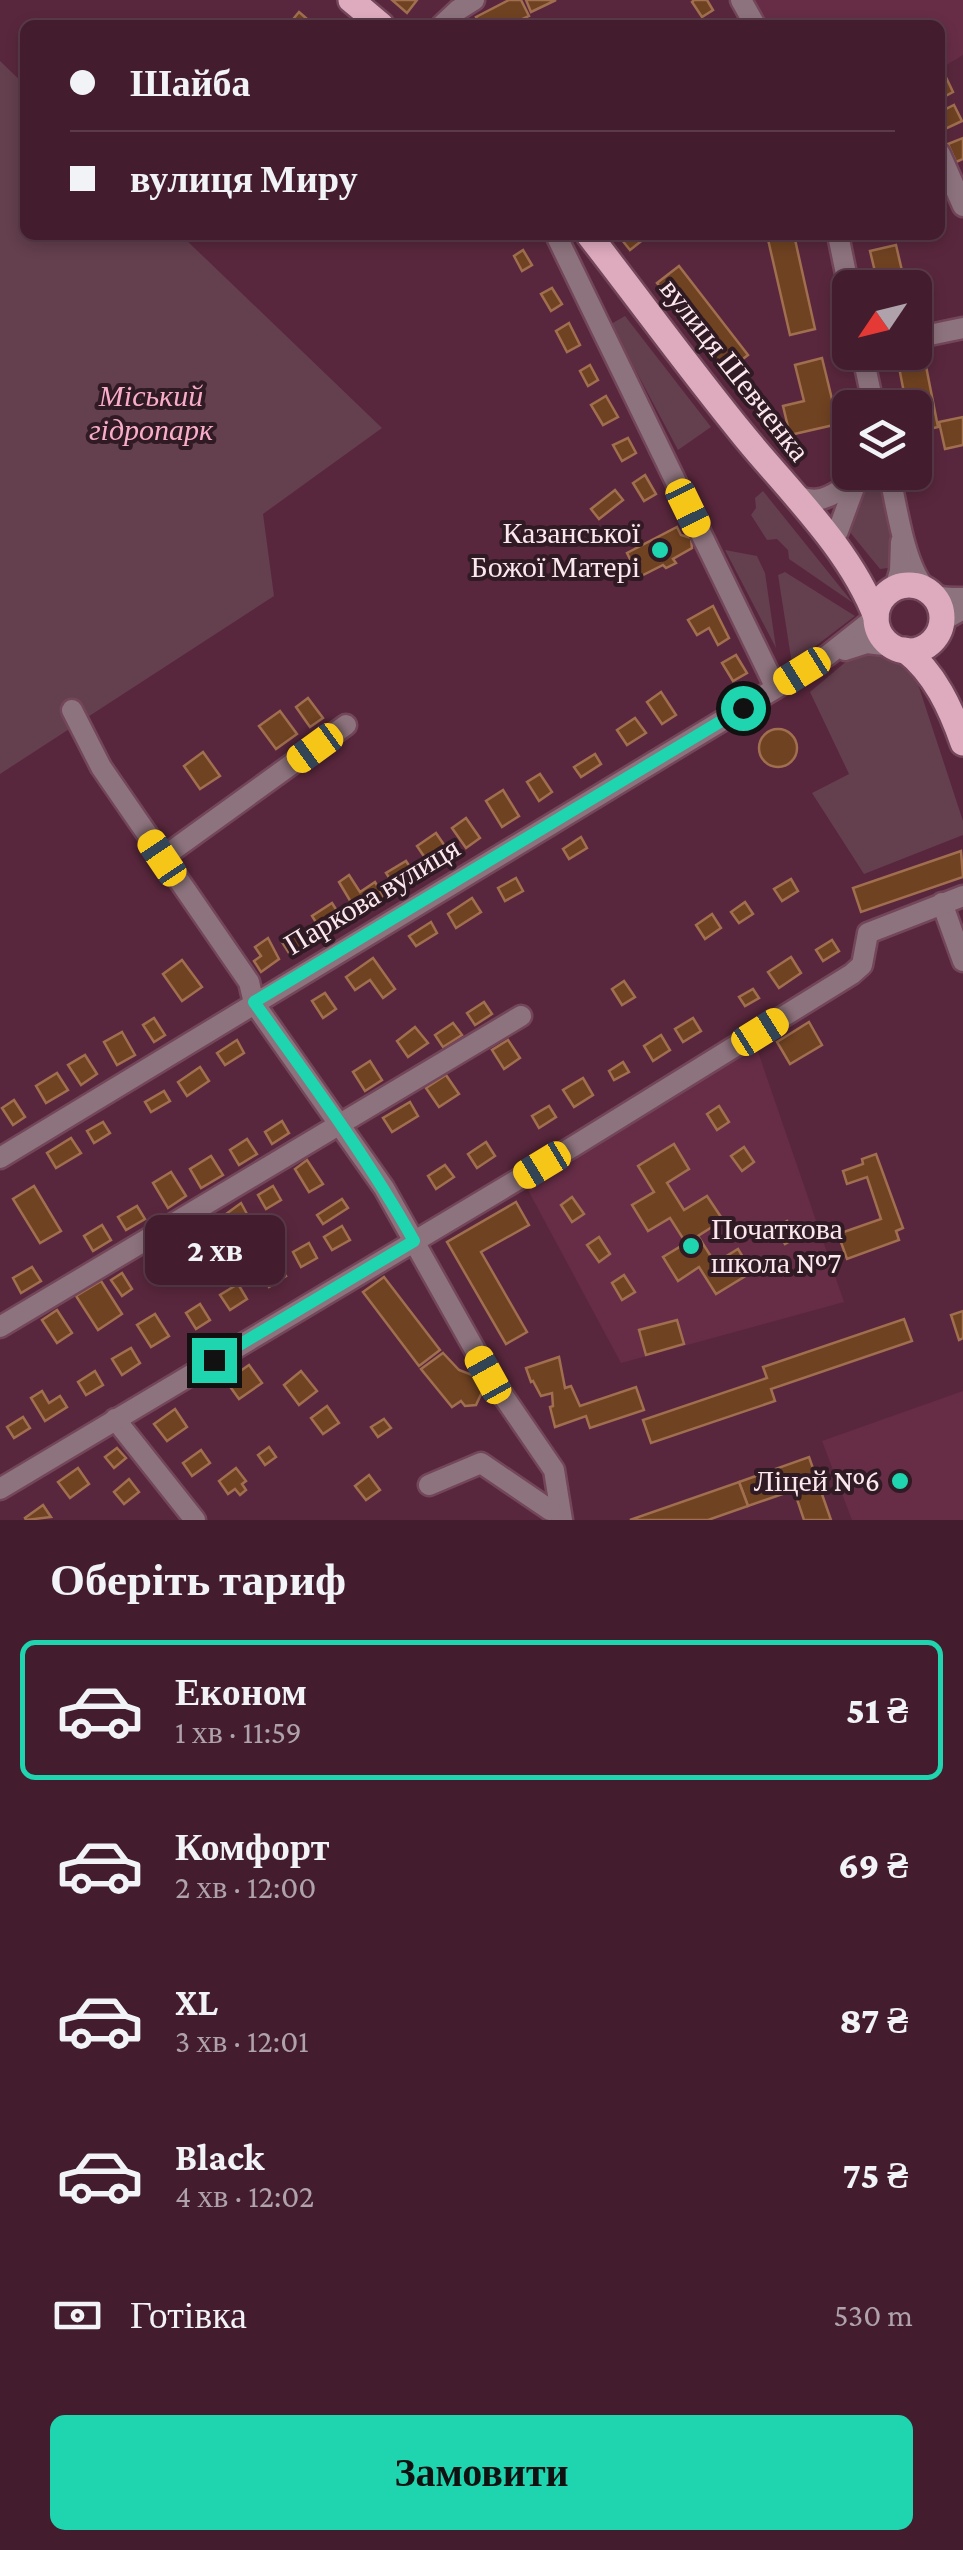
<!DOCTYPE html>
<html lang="uk">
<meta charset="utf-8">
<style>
:root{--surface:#431d2e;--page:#4d2a3a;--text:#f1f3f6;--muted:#afa2aa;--line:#5b3b4a;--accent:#1ed5b0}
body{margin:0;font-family:"Crimson Pro",serif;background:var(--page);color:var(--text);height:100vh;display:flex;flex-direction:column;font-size:38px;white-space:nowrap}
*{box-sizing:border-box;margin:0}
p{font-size:32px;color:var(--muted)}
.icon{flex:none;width:55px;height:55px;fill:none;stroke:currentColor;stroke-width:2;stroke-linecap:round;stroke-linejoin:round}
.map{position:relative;height:1520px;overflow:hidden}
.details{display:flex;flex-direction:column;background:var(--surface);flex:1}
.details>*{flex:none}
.guide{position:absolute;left:20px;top:20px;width:925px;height:220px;border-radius:15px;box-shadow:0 5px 15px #0003,0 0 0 2px var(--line);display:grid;align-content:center;height:220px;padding:0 50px;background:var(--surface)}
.needle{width:65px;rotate:235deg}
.tools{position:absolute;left:832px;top:270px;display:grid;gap:20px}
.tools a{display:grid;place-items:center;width:100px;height:100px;border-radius:15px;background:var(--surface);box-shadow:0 5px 15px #0003,0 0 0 2px var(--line);font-size:50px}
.end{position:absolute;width:45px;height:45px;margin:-22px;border:12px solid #1ed5b0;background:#111;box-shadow:0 0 0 5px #111}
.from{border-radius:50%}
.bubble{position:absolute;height:70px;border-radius:15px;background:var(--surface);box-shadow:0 5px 15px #0003,0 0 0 2px var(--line);font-size:32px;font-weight:800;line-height:70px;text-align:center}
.car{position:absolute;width:30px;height:60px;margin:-30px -15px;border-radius:12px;box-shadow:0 0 8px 2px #0007;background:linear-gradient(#f5c518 24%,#345 0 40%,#f5c518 0 76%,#345 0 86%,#f5c518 0)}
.guide b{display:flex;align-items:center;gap:35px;height:95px;font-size:38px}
.guide b+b{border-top:2px solid var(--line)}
.guide i{width:25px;height:25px;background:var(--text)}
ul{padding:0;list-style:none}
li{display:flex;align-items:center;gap:30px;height:140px;margin:0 20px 15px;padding:0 30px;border:5px solid transparent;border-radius:15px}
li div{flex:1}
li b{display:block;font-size:38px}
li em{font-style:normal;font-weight:800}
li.active{border-color:var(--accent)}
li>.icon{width:90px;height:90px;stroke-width:1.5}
h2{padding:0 50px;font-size:45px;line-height:120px}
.pay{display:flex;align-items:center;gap:25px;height:110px;padding:0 50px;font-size:38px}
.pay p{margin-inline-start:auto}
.action{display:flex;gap:20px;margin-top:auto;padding:20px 50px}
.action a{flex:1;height:115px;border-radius:15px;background:var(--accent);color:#111;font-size:40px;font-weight:800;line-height:115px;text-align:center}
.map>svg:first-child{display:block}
</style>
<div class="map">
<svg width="963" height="1520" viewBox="0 0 963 1520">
<rect width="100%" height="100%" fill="#59273d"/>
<g fill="#672d47">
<path d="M744,0H963V55L940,69V25H757Z"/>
<path d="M756,1046L844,1302L621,1363L528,1190Z"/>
<path d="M963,1391V1520H852L822,1441Z"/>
</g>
<g fill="#643f4e">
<path d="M0,61L25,85V235H181L382,428L263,514L274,596L0,774Z"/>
<path d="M625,316L711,427L678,450L611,324Z"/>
<path d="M868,473H876C884,502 899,537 888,568L880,569L849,531Z"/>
<path d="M763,491L853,603L789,559L788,550L777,539L767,540L751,515L756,508L755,498Z"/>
<path d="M725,550L757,556L765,573L776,648Z"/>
<path d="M785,572L855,616L792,664L778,575Z"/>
<path d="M877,653L913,669L963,821V835L864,874L812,793L849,774L810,692L848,660Z"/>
</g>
<g fill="#6f4221" stroke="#a16f4f" stroke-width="2.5">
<path d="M392,0H417L407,13Z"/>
<path d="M509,0H521L529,16L510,25H480L476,17Z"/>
<path d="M526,0H556L531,12Z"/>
<path d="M694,0H707L713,10L702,17L692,2Z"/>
<path d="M299,12L314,25H313L290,23Z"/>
<path d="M943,71L953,92L940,99V73Z"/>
<path d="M954,105L962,121L943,130L940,112Z"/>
<path d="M963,138V159L956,162L948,144Z"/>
<path d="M618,235H649L630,250Z"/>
<path d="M767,235H794L815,329L790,335Z"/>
<path d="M896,245L906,288H879L870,251Z"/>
<path d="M523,250L532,265L522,271L514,256Z"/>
<path d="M679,266L748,355L726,372L657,283Z"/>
<path d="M552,288L562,304L551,311L541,294Z"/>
<path d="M569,323L580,345L567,352L556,331Z"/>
<path d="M923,351L938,427L915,432V408H907L897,357Z"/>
<path d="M822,358L838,424L790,435L783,406L804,401L795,365Z"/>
<path d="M590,365L598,380L588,386L580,371Z"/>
<path d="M606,396L618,417L603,425L591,405Z"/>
<path d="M963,417V445L945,449L939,422Z"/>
<path d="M628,438L636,453L622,461L613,445Z"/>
<path d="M645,475L656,494L644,501L633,483Z"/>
<path d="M615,490L623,500L599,519L591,509Z"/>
<path d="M677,527L681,535L691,538L692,548L673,559L676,563L666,568L663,565L639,577L627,553Z"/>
<path d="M713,606L729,638L718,645L709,628L697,635L688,620Z"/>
<path d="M736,655L747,673L733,681L722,663Z"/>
<path d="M661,692L676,715L662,724L647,702Z"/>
<path d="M308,698L323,718L310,727L296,707Z"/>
<path d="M280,711L297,734L276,749L259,726Z"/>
<path d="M635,718L646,733L627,745L617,730Z"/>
<circle cx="778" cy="748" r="19"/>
<path d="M203,752L220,776L200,789L184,766Z"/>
<path d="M595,754L601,764L581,777L574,767Z"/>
<path d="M540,774L552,792L539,801L527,782Z"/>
<path d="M503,790L519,816L502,827L486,801Z"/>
<path d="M466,818L480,838L466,848L452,828Z"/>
<path d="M436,833L453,858L434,871L417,846Z"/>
<path d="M581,837L587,848L569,859L563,849Z"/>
<path d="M961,851L963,877L861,912L853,888Z"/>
<path d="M406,861L416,876L396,888L386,873Z"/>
<path d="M349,875L360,892L375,882L384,897L358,914L339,882Z"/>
<path d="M516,878L523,891L505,901L498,888Z"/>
<path d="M791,879L798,891L782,901L774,889Z"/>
<path d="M472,898L481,912L456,928L448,914Z"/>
<path d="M745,902L753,914L739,923L731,912Z"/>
<path d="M332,903L344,922L324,935L312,916Z"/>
<path d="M712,914L721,928L705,939L696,925Z"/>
<path d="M431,922L437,933L416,946L409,936Z"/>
<path d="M299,931L309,945L291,956L282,942Z"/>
<path d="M268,938L279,959L261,972L254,961L261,956L255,947Z"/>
<path d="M832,940L839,951L823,961L816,950Z"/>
<path d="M791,957L801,973L779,988L768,972Z"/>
<path d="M373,958L395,989L383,998L370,980L355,990L346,977Z"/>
<path d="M182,960L202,987L182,1001L163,974Z"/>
<path d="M624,981L635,997L622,1005L612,989Z"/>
<path d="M753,989L759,998L745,1006L739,997Z"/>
<path d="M325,993L336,1009L323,1018L312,1001Z"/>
<path d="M484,1002L492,1014L475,1025L467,1013Z"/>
<path d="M154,1018L165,1035L154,1042L143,1025Z"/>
<path d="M693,1018L701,1031L683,1042L675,1029Z"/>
<path d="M809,1022L822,1045L790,1064L777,1042Z"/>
<path d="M453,1023L462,1035L443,1047L435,1035Z"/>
<path d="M415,1027L428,1043L408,1057L397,1041Z"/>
<path d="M122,1032L135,1055L117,1065L104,1042Z"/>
<path d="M661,1035L670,1050L653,1061L644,1046Z"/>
<path d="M237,1040L244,1053L225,1065L217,1053Z"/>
<path d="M508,1040L520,1058L504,1069L492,1050Z"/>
<path d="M85,1055L97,1074L81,1085L68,1065Z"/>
<path d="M370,1061L382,1080L365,1091L353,1072Z"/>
<path d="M623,1062L629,1072L614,1080L609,1071Z"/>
<path d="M200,1067L209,1081L187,1096L178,1082Z"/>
<path d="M57,1073L68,1090L46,1103L36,1086Z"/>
<path d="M446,1075L459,1094L439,1107L426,1088Z"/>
<path d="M583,1078L593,1095L574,1107L563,1090Z"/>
<path d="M164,1091L170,1101L151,1112L145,1102Z"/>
<path d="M14,1100L25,1117L13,1125L2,1108Z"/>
<path d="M410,1102L418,1116L392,1132L383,1118Z"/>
<path d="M549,1106L556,1117L539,1128L532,1116Z"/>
<path d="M719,1106L729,1122L717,1130L707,1114Z"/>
<path d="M282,1121L289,1133L272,1144L265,1132Z"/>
<path d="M103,1122L110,1133L94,1143L87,1131Z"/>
<path d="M71,1138L81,1153L56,1168L47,1153Z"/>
<path d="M247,1139L257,1154L239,1165L230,1150Z"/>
<path d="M486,1142L495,1156L477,1168L468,1154Z"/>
<path d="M674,1144L689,1169L667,1183L684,1210L707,1196L723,1220L698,1236L715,1263L738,1249L752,1272L716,1294L699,1267L678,1281L663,1257L686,1243L670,1218L648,1231L632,1205L654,1192L638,1166Z"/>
<path d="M744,1147L754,1162L742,1171L731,1156Z"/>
<path d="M876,1154L903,1228L896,1231L899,1240L847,1259L838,1234L881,1219L867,1177L847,1184L843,1171L863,1164L862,1159Z"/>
<path d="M211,1156L223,1175L201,1188L190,1169Z"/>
<path d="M307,1160L323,1184L309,1192L295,1169Z"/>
<path d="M445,1165L454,1177L436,1189L428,1176Z"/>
<path d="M171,1172L186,1196L168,1208L153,1183Z"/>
<path d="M34,1186L61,1231L40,1243L13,1199Z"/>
<path d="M273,1186L281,1200L266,1209L258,1195Z"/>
<path d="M572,1197L584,1214L572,1222L561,1205Z"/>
<path d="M342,1199L348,1208L323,1224L317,1215Z"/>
<path d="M516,1202L529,1225L481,1252L527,1332L506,1344L447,1242Z"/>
<path d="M241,1203L253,1225L245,1230L240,1222L234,1226L226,1214Z"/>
<path d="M137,1206L145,1219L126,1230L118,1217Z"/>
<path d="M787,1221L797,1237L785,1244L775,1228Z"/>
<path d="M102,1225L111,1240L93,1251L84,1236Z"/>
<path d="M342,1226L350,1240L332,1250L324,1237Z"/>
<path d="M202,1230L213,1246L197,1256L186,1240Z"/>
<path d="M599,1237L610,1254L599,1262L587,1245Z"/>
<path d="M309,1243L317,1258L301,1267L293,1252Z"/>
<path d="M277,1261L286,1276L269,1287L260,1272Z"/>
<path d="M32,1267L41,1281L21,1293L13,1278Z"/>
<path d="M122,1273L132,1289L122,1296L111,1280Z"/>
<path d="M624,1275L635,1292L622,1300L612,1283Z"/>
<path d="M384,1277L440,1350L419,1366L363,1292Z"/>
<path d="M101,1281L122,1314L98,1330L76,1296Z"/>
<path d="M238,1284L247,1299L230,1310L220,1295Z"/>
<path d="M200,1304L210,1320L196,1329L186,1313Z"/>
<path d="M57,1310L72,1333L57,1343L42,1320Z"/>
<path d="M963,1311V1338L959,1340L951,1315Z"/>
<path d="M155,1314L169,1336L151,1347L137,1325Z"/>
<path d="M904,1319L912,1341L771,1389L775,1401L651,1443L643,1420L767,1378L763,1367Z"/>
<path d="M677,1320L684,1344L646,1355L639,1330Z"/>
<path d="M131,1348L140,1363L122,1375L112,1359Z"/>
<path d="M443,1353L459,1370L480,1378L484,1388L476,1405L465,1406L461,1401L452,1407L421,1369Z"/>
<path d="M559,1357L565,1388L571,1386L580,1406L636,1387L644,1410L590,1428L586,1416L555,1427L550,1407L553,1406L552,1393L541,1396L533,1381L531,1382L526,1368Z"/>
<path d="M249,1365L262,1383L239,1399L226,1381Z"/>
<path d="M95,1371L103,1385L86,1395L78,1382Z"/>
<path d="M301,1371L317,1391L299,1405L284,1385Z"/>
<path d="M42,1391L49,1403L60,1396L67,1407L45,1421L31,1398Z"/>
<path d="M327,1406L339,1423L323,1434L311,1418Z"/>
<path d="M175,1409L187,1427L167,1441L154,1424Z"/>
<path d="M23,1417L30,1428L14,1438L7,1427Z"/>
<path d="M384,1419L391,1428L378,1437L371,1427Z"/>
<path d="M269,1447L276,1457L265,1465L258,1455Z"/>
<path d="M117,1448L126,1458L114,1468L105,1457Z"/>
<path d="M201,1450L210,1463L192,1476L183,1463Z"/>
<path d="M809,1457L831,1520H804L794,1490L748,1506L739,1482Z"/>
<path d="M78,1468L89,1484L70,1498L58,1482Z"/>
<path d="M236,1468L246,1481L242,1484L246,1490L240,1495L235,1489L228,1494L219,1481Z"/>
<path d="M369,1475L380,1490L366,1500L355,1486Z"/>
<path d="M129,1479L139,1492L124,1504L114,1492Z"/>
<path d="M739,1482L748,1506L708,1520H630Z"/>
<path d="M43,1505L51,1517L26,1520L25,1518Z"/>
</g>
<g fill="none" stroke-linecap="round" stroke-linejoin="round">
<defs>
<g id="minor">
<path d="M741,0L755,25"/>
<path d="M442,25L458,10L474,0"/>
<path d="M940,154L963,206"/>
<path d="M556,235L776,688L828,655L876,617"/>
<path d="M838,235L850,293"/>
<path d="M915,338L963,328"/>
<path d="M862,352L874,408"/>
<path d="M889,472C896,503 904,565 925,588C935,599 949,598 963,598"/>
<path d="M791,493C819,509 834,494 858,478"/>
<path d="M830,540L838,531L859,474"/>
<path d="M895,588L900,571L901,542"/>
<path d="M940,629L946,619L963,609"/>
<path d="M845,650L867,643L892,646"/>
<path d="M72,710L101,767L249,982L254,1003L384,1188L489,1375L554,1470L562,1520"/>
<path d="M162,858L346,725"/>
<path d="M942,903L963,961"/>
<path d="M0,1158L776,688"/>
<path d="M0,1327L521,1016"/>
<path d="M115,1419L195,1520"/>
<path d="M429,1485L481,1463L550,1510"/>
<path d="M0,1489L574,1146L852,974L862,965L868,933L963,896"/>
</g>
<g id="major">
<path d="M351,0L381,25"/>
<path d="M589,235C641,302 691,371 745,437C790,492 850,549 876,617"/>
<circle cx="909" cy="618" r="33"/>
<path d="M905,650C935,673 951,709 963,743"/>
</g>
</defs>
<use href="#minor" stroke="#734659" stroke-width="25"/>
<use href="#major" stroke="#734659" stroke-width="30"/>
<use href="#minor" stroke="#8d737d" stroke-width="20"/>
<use href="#major" stroke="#deaabe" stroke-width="25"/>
</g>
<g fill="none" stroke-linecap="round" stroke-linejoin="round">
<path stroke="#1ed5b0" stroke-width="12" d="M214,1360L414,1241C367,1157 310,1080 254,1002L743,708"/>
</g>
<g fill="#1ed5b0" stroke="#301a23" stroke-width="4">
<circle cx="660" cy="550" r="10"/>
<circle cx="691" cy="1246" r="10"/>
<circle cx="900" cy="1481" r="10"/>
</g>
<g text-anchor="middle" stroke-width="8" stroke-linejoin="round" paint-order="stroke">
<g font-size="30" fill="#fbe7ee" stroke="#301a23">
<text transform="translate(735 370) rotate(52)" y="10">вулиця Шевченка</text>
<text transform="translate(372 896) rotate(-31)" y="10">Паркова вулиця</text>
</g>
<g font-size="30" font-style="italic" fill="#faadcb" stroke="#301a23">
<text x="151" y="406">Міський<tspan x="151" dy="34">гідропарк</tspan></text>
</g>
<g font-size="30" fill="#fbe7ee" stroke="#301a23" text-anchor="end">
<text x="640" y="543">Казанської<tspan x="640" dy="34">Божої Матері</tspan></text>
<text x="711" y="1239" text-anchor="start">Початкова<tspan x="711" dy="34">школа №7</tspan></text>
<text x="880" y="1491">Ліцей №6</text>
</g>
</g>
</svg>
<div class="tools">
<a><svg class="needle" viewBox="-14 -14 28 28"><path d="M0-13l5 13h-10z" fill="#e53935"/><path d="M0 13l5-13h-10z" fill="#afa2aa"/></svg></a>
<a><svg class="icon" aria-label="layers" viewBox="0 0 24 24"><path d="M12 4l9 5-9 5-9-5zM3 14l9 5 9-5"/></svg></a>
</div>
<i class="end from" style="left:743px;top:708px"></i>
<i class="end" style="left:214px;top:1360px"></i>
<div class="bubble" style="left:145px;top:1215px;width:140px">2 хв</div>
<i class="car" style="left:688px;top:508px;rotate:154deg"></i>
<i class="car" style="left:802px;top:671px;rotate:238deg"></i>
<i class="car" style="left:315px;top:748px;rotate:234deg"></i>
<i class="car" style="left:162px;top:858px;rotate:326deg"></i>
<i class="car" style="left:760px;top:1032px;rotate:58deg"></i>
<i class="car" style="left:542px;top:1165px;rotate:239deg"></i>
<i class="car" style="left:488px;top:1375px;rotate:331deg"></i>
<div class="guide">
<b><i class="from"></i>Шайба</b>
<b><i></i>вулиця Миру</b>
</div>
</div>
<section class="details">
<h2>Оберіть тариф</h2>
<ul>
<li class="active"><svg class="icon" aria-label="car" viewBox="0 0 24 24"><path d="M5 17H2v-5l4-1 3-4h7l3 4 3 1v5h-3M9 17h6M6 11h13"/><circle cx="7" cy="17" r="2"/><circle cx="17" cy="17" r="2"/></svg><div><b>Економ</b><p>1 хв · 11:59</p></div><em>51 ₴</em></li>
<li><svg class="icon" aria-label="car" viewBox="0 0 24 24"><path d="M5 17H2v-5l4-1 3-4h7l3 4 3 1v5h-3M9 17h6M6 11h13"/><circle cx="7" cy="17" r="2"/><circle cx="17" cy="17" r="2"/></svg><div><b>Комфорт</b><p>2 хв · 12:00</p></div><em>69 ₴</em></li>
<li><svg class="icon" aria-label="car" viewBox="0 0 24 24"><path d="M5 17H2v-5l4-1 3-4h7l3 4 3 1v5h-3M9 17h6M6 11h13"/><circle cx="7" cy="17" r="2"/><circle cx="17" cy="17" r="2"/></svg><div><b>XL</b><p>3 хв · 12:01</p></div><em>87 ₴</em></li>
<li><svg class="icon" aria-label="car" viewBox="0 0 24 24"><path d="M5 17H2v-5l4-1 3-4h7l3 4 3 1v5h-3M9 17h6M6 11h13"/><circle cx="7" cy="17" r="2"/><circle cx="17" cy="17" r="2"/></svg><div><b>Black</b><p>4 хв · 12:02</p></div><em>75 ₴</em></li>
</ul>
<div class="pay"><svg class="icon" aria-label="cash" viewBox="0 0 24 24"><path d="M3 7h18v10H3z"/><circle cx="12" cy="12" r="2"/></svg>Готівка<p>530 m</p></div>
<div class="action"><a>Замовити</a></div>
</section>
